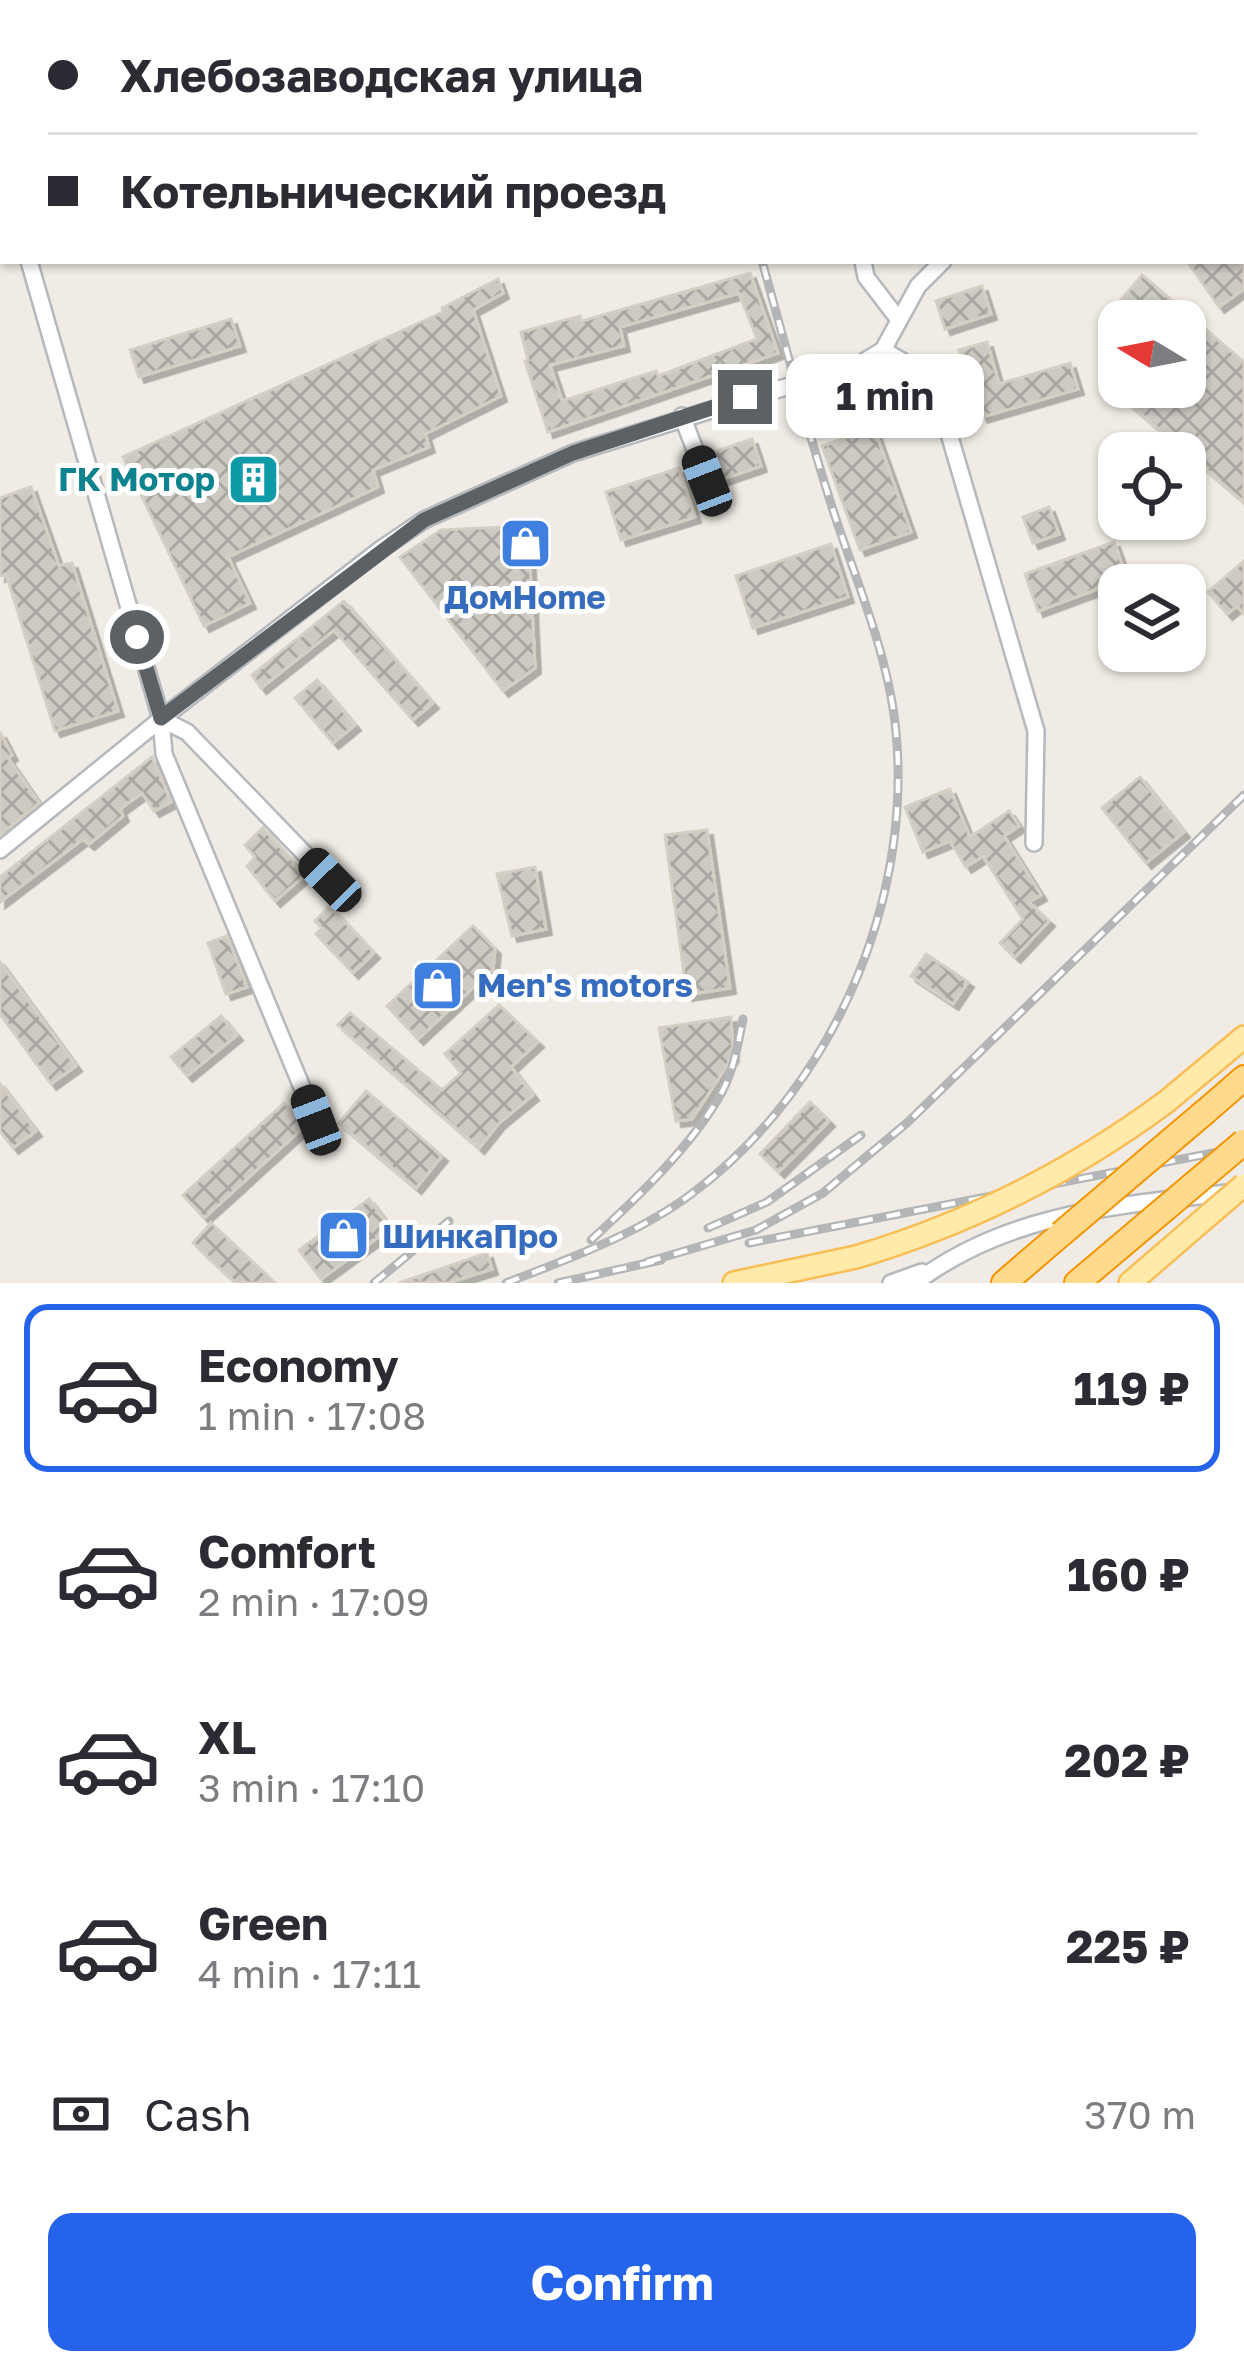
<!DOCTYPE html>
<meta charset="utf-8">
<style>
:root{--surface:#fff;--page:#f2f2f3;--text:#2b2b33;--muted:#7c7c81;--line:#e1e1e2;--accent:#2563eb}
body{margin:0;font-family:"Golos Text",sans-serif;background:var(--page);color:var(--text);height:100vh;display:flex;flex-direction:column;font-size:45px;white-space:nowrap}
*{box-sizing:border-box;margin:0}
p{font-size:39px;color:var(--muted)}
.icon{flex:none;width:66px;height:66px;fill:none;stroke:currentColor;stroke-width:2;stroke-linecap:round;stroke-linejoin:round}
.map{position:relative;height:1283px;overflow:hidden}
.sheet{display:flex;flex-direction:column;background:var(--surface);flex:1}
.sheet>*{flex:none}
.guide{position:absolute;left:0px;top:0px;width:1245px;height:264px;box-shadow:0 3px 9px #0004;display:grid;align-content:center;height:264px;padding:0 48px;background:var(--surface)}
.needle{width:78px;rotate:280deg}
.fabs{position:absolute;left:1098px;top:300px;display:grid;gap:24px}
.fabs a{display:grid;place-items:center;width:108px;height:108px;border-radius:24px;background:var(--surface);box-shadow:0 3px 9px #0004;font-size:60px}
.end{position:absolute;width:54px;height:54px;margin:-27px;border:15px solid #5c6166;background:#fff;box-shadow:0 0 0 6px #fff}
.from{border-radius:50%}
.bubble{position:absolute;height:84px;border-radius:24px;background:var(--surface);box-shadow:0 3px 9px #0004;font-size:39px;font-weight:700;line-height:84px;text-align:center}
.car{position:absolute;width:36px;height:72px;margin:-36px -18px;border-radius:15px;box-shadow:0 0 9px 3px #0007;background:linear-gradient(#222 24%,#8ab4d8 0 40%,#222 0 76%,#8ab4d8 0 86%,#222 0)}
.guide b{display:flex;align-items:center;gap:42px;height:114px;font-size:45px}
.guide b+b{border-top:3px solid var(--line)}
.guide i{width:30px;height:30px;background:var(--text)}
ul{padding:21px 0 0;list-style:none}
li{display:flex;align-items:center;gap:36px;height:168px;margin:0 24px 18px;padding:0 24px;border:6px solid transparent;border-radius:24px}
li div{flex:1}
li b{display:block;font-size:45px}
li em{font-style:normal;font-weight:700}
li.on{border-color:var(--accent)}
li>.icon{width:108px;height:108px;stroke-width:1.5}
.pay{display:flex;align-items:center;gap:30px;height:132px;padding:0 48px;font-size:45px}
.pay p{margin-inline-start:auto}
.action{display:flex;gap:24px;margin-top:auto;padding:24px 48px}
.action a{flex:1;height:138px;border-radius:24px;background:var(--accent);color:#fff;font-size:48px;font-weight:700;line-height:138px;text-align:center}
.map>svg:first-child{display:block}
</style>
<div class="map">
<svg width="1244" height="1283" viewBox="0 0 1244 1283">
<defs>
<pattern id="building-cross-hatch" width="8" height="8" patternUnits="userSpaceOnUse" patternTransform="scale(3)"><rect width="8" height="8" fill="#cdc9c3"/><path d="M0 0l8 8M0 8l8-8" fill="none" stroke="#aaa7a2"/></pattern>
<filter id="shadow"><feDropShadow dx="5.5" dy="5.5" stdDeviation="0" flood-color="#0004"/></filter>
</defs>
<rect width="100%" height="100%" fill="#f0ece5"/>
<g fill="url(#building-cross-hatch)" stroke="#d5cec2" stroke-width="3" fill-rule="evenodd" filter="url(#shadow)">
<path d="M1187,261H1244V289L1219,307Z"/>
<path d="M750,273L778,353L548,432L525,361L528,360L521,332L580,316L582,321ZM739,293L757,339L658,376L656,371L562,401L550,365L624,346L620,327Z"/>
<path d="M1142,275L1244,362V502L1100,379L1119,357V387H1185V321H1119V332L1103,321Z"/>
<path d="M498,279L503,293L473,310L501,396L425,434L429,447L373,470L378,487L228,557L250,603L204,626L123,457L443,312L442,308Z"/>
<path d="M982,286L991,314L945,329L936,301Z"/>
<path d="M231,319L240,346L139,377L130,350Z"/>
<path d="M987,342L999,384L1070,363L1078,389L982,417L959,350Z"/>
<path d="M874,428L911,532L860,550L822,446Z"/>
<path d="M752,439L761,466L723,479L714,452Z"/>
<path d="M679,468L695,517L621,540L606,492Z"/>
<path d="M31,487L59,566L72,563L118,711L55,731L6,574L0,576V498Z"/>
<path d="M1049,507L1059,534L1033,543L1023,517Z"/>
<path d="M528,526L535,668L503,691L400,557L441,530Z"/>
<path d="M1114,542L1127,578L1038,611L1025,574Z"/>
<path d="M831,544L848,597L753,628L736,576Z"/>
<path d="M1244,561V614L1237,606L1227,614L1208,592Z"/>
<path d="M344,601L433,703L413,720L334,630L261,688L252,675Z"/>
<path d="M317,680L355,725L333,743L295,698Z"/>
<path d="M0,732L12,755L8,758L39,803L0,835Z"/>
<path d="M152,757L171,802L154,811L142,793L120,809L123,816L89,844L83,839L0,902V877Z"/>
<path d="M1140,777L1184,832L1146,863L1102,808Z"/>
<path d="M950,789L970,837L1009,811L1019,826L1004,836L1041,895L1029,902L1049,921L1015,957L1000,943L1023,919L983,856L966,867L950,841L923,852L905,807Z"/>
<path d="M263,828L305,875L275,901L247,866L255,857L245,845Z"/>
<path d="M707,830L730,988L687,995L665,835Z"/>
<path d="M535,867L546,929L512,936L497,874Z"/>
<path d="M330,906L374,953L353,973L316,934L322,928L315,921Z"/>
<path d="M473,926L495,949L493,969L418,1039L387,1006Z"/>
<path d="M227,936L247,987L226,994L208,943Z"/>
<path d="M926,954L968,982L953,1004L911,976Z"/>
<path d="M0,962L76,1066L51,1084L0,1014Z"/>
<path d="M499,1005L538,1042L511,1067L533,1095L499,1123L479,1148L338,1025L350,1013L442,1090L461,1073L445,1054Z"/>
<path d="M221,1016L237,1035L187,1076L171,1057Z"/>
<path d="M731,1017L733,1056L692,1119L676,1121L659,1028Z"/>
<path d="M0,1084L36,1131L13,1148L0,1131Z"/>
<path d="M366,1091L442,1156L416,1188L339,1123Z"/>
<path d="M810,1102L829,1121L779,1172L760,1154Z"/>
<path d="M284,1103L305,1126L204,1218L183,1195Z"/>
<path d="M369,1199L391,1228L321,1279L299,1250Z"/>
<path d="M211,1223L275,1283H236L193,1243Z"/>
<path d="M487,1253L492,1269L448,1283H399Z"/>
</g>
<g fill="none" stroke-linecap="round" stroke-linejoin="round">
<defs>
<g id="minor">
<path d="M467,0V3"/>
<path d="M799,0L800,3"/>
<path d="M965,0L966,3"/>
<path d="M1118,0L1119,3"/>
<path d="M1133,0L1134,3"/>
<path d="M1157,3L1166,0"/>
<path d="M0,154L3,166"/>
<path d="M1242,178L1244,177"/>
<path d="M29,261L161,719L164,754L316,1121"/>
<path d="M863,261L866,277L899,320"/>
<path d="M883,350L933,379L1036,731L1034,843"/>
<path d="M682,416L716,504"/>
<path d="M161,719L187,732L330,880"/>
<path d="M0,850L161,719L381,549L424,520L573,453L860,364L883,350L918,286L943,261"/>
<path d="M891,1283L922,1272"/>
<path d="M915,1283C1010,1211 1123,1205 1236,1192"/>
</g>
<g id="major">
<path d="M1166,1102L1244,1037"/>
<path d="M734,1283L856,1257"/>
<path d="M1130,1283L1210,1214"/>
</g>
<g id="highway">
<path d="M1206,1111L1244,1078"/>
<path d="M1004,1283L1061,1234"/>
<path d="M1077,1283L1148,1223"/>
</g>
</defs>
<use href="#minor" stroke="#b5b8bc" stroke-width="20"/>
<use href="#major" stroke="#f8be55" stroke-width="26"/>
<use href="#highway" stroke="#f49400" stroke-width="28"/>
<use href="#minor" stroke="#fff" stroke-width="15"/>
<use href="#major" stroke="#ffeaaa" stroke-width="21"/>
<use href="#highway" stroke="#ffd98c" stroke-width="24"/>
<defs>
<g id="rail">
<path d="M661,0L663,3"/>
<path d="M683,0L684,3"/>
<path d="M708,1228L767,1202L861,1135"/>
<path d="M591,1240C636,1199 693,1145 722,1092C734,1069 738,1044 743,1019"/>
<path d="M749,1243L1244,1147"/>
<path d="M647,1262L756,1230L823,1193L908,1122L1244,795"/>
<path d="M374,1283L449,1221"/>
<path d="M506,1283C570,1258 639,1234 694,1192C838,1084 920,885 893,708C882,639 853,572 832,507C806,426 785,343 762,261"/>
<path d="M558,1283L661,1260"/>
</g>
</defs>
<use href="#rail" stroke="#b4b5b6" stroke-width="9"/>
<use href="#rail" stroke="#fff" stroke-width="4.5" stroke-dasharray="14" stroke-linecap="butt"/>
<defs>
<g id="major-bridge">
<path d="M1210,1214L1244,1185"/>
<path d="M856,1257C970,1223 1070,1173 1166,1102"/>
</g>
<g id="highway-bridge">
<path d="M1148,1223L1244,1142"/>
<path d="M1061,1234L1206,1111"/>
</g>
</defs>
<use href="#major-bridge" stroke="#f8be55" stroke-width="26" stroke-linecap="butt"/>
<use href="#highway-bridge" stroke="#f49400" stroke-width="28" stroke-linecap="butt"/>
<use href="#major-bridge" stroke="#ffeaaa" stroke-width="21"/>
<use href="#highway-bridge" stroke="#ffd98c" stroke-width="24"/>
</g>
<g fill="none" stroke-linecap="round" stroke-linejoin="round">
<path stroke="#5c6166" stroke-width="15" d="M137,637L161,718L424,520L573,453L745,397"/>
</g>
<defs>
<symbol id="building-square" viewBox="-11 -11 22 22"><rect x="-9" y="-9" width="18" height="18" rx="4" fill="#0f9aa8" stroke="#fff"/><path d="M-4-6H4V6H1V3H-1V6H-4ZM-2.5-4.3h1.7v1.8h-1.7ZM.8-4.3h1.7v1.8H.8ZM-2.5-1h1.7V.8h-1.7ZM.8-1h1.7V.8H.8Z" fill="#fff"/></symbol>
<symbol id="shop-square" viewBox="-11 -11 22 22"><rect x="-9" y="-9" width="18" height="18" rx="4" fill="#3f7fe0" stroke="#fff"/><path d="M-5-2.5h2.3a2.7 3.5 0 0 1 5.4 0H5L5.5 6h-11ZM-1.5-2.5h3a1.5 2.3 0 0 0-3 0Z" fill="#fff"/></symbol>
</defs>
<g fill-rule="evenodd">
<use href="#building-square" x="224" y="450" width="59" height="59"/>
<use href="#shop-square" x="496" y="514" width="59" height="59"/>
<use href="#shop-square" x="408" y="956" width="59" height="59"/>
<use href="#shop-square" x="314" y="1206" width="59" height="59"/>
</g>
<g text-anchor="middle" stroke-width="10" stroke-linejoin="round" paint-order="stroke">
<g font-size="33" font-weight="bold" fill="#0d838f" stroke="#fff" text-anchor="end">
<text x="215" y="491">ГК Мотор</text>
</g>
<g font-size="33" font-weight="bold" fill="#366cbe" stroke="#fff" text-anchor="start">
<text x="525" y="609" text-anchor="middle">ДомHome</text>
<text x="477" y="997">Men's motors</text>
<text x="382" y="1248">ШинкаПро</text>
</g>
</g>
</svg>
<div class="fabs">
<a><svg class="needle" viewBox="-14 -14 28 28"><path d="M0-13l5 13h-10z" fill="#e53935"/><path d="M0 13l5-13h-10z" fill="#7c7c81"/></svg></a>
<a><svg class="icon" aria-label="locate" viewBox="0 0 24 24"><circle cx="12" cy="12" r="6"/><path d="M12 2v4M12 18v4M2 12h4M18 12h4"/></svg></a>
<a><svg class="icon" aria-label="layers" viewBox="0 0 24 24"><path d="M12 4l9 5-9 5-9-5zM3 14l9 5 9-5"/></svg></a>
</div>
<i class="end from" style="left:137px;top:637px"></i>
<i class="end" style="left:745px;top:397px"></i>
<div class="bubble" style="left:786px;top:354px;width:198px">1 min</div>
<i class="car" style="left:707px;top:481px;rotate:339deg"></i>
<i class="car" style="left:330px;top:880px;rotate:316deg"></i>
<i class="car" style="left:316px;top:1120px;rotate:339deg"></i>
<div class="guide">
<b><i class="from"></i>Хлебозаводская улица</b>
<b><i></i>Котельнический проезд</b>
</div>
</div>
<section class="sheet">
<ul>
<li class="on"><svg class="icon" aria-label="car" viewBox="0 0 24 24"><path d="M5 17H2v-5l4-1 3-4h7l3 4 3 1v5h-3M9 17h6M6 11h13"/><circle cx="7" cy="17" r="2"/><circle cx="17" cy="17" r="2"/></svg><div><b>Economy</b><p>1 min · 17:08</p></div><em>119 ₽</em></li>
<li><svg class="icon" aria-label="car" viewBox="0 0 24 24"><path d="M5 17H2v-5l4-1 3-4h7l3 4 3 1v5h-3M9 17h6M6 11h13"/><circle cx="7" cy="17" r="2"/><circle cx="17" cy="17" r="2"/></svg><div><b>Comfort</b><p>2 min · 17:09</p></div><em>160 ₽</em></li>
<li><svg class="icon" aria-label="car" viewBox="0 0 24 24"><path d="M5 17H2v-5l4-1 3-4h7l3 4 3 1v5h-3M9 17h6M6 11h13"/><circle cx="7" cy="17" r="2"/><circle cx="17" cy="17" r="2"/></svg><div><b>XL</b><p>3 min · 17:10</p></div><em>202 ₽</em></li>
<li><svg class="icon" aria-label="car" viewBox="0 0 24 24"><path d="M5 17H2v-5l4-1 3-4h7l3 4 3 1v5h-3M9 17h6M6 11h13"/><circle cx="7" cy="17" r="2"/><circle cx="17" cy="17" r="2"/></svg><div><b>Green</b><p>4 min · 17:11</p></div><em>225 ₽</em></li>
</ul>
<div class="pay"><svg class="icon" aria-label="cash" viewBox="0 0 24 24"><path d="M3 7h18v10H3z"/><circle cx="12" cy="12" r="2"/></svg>Cash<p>370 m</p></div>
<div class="action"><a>Confirm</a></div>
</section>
